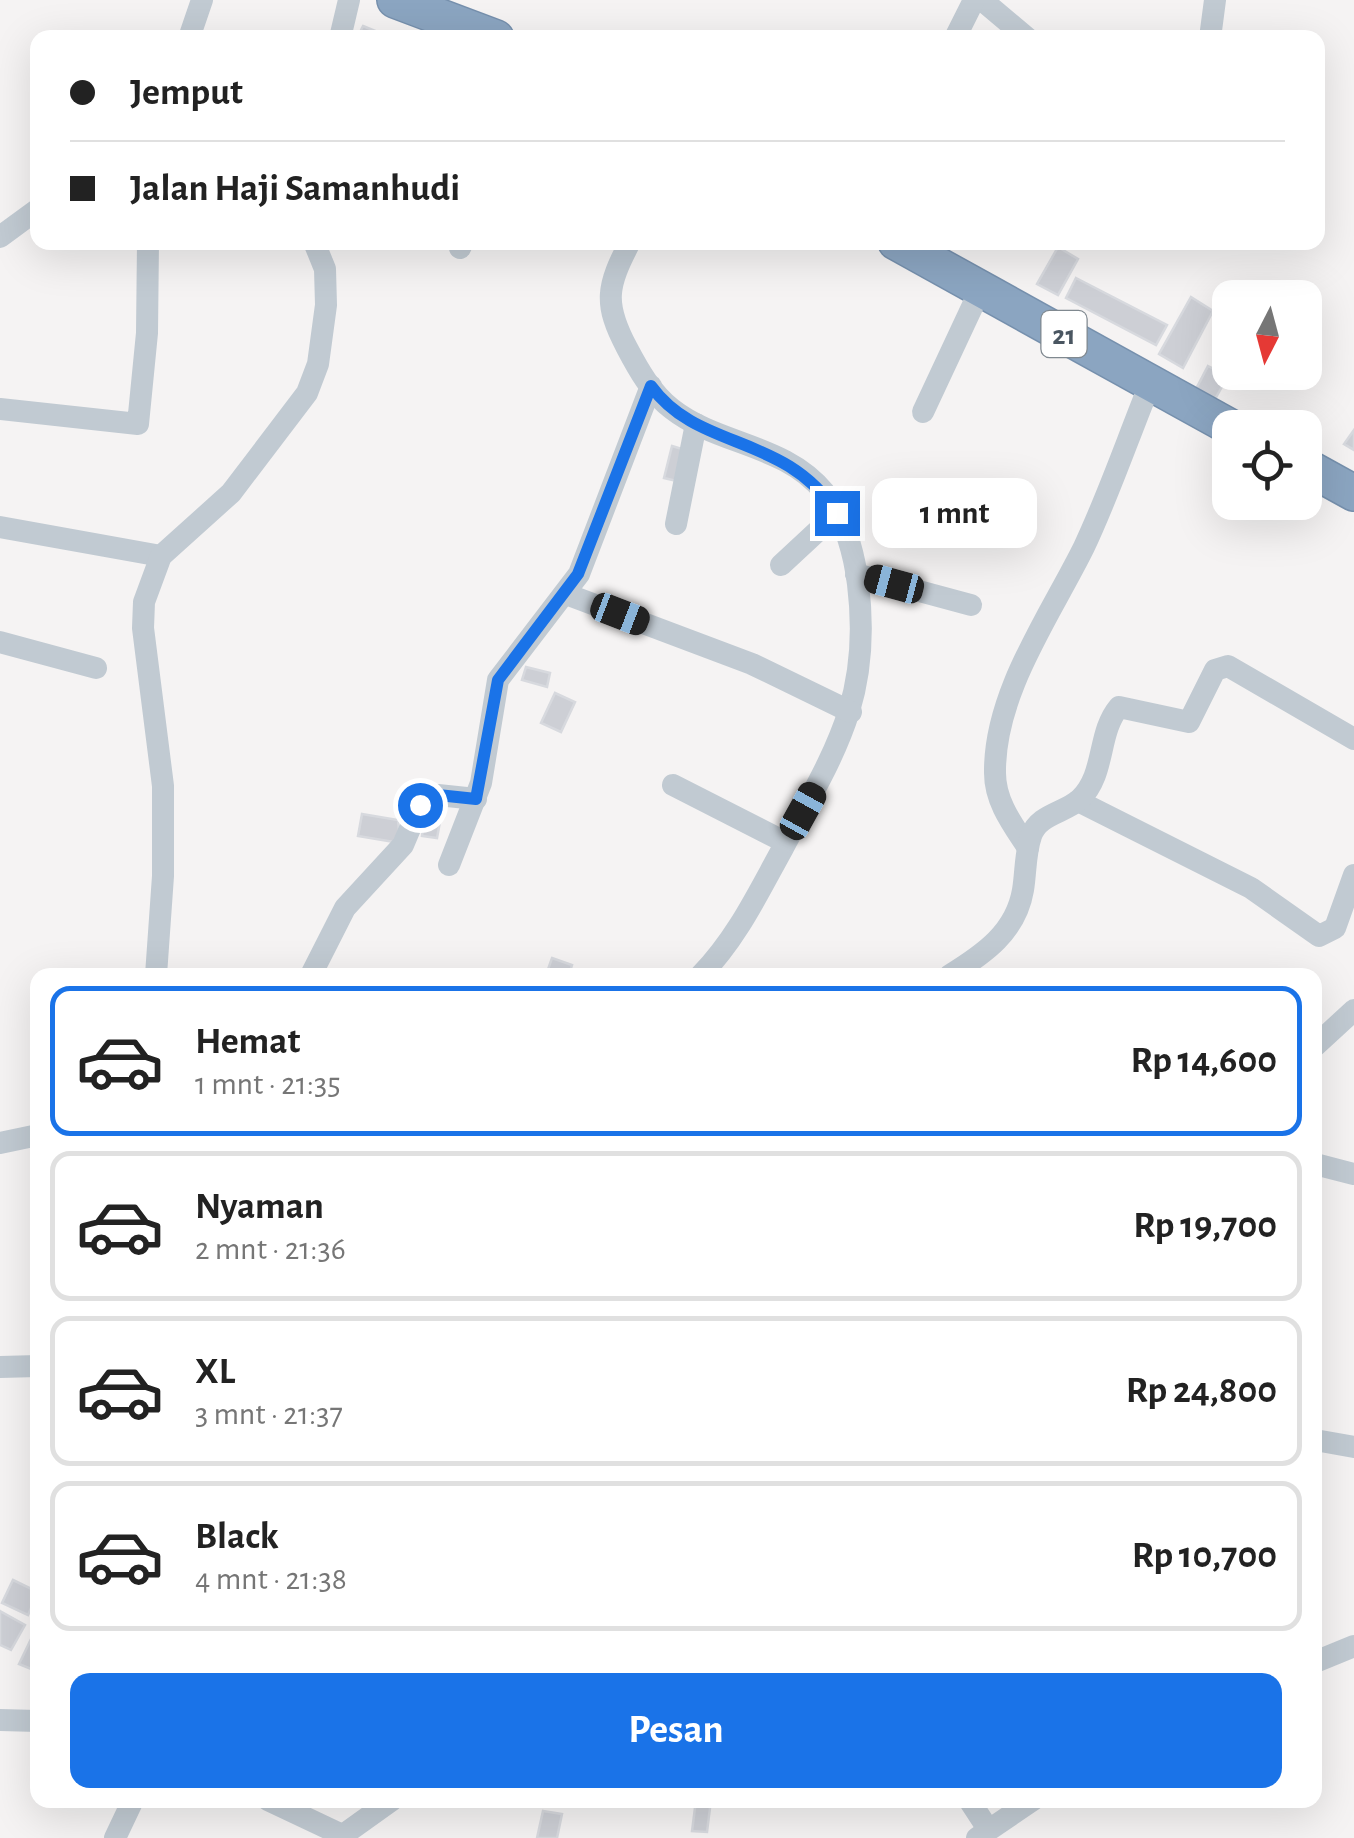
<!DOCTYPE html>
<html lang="id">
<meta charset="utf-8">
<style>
:root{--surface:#fff;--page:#f6f6f6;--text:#222;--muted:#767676;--line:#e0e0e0;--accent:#1a73e8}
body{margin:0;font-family:"Alegreya Sans",sans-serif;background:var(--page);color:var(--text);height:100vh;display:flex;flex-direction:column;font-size:38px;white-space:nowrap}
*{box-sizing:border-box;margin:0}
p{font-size:32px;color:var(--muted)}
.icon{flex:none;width:55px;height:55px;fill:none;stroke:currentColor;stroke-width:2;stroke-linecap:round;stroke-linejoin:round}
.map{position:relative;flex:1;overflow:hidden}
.panel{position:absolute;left:30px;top:968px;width:1292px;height:840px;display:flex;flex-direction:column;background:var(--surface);border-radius:20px;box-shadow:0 10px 40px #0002}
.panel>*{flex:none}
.hud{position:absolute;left:30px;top:30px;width:1295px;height:220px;border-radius:20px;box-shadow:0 10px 40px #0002;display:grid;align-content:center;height:220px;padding:0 40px;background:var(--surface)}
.needle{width:65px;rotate:186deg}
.fabs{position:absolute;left:1212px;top:280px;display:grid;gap:20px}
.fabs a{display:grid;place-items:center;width:110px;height:110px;border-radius:20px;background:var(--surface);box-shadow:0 10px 40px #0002;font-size:50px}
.end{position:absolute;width:45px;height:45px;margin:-22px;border:12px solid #1a73e8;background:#fff;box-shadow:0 0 0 5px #fff}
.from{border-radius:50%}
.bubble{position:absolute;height:70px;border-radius:20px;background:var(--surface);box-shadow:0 10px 40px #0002;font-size:32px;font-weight:700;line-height:70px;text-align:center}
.car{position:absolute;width:30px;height:60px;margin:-30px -15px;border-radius:12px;box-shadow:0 0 8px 2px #0007;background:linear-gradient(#222 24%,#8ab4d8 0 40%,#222 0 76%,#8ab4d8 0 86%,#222 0)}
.hud b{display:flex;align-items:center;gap:35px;height:95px;font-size:38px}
.hud b+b{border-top:2px solid var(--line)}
.hud i{width:25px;height:25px;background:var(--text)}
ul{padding:18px 0 0;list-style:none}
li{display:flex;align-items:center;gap:30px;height:150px;margin:0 20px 15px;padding:0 20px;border:5px solid var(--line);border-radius:20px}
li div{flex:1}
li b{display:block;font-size:38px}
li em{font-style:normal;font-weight:700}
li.current{border-color:var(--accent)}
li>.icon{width:90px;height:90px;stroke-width:1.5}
.primary-button{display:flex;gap:20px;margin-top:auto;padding:20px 40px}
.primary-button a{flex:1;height:115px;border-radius:20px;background:var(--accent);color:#fff;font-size:40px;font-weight:700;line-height:115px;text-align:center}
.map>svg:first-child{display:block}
</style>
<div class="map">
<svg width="1354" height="1838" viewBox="0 0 1354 1838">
<rect width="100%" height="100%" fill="#f5f3f3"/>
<g fill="#cdcfd5" stroke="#d7d9de" stroke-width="2.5">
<path d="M363,26L385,35L357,38Z"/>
<path d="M1058,247L1078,259L1058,295L1037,284Z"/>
<path d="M1076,278L1167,325L1156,345L1066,298Z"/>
<path d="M1191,297L1213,311L1183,368L1159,354Z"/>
<path d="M1208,366L1228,376L1215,399L1196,389Z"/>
<path d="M1354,430V450L1344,444Z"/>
<path d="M672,446L689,451L681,482L664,478Z"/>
<path d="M526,667L550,673L547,687L522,680Z"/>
<path d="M555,693L575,702L561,732L541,723Z"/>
<path d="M426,808L442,811L437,838L422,836Z"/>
<path d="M362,814L398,820L400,843L358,836Z"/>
<path d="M552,958L572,965L569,975H546Z"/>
<path d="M13,1580L38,1592L28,1615L2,1603Z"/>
<path d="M0,1611L25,1625L11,1650L0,1645Z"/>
<path d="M32,1637L38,1639L36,1671L19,1664Z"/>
<path d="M696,1800H711L707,1832L692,1831Z"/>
<path d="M543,1811L562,1814L557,1838H537Z"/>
</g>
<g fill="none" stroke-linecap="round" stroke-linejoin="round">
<defs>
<g id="highway">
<path d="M395,0L496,38"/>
<path d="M896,242L1232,428"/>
<path d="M1305,466L1354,493"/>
</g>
</defs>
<use href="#highway" stroke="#7690ad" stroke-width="38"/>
<g stroke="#c1cad2" stroke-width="22">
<path d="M982,0L1027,38"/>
<path d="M189,38L202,0"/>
<path d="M340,38L349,0"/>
<path d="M955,38L974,0"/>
<path d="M1210,38L1215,0"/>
<path d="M0,237L38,209"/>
<path d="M630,242C607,286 603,303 627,348C638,369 652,394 672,409C718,445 785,444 824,492C844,517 854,553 858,584C872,698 835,751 783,848C758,893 737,938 701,975"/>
<path d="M460,248L463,242"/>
<path d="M0,409L138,424L147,333L148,242"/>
<path d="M923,412L981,288"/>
<path d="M676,524L696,424"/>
<path d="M0,527L161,556"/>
<path d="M781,565L837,513"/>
<path d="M856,574L971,605"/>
<path d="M566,594L752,664L851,712"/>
<path d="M0,642L96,668"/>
<path d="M673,785L785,842"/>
<path d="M1078,801L1251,888L1319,936L1335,928L1354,875"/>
<path d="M1028,848C1013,825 995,802 995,773C994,693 1050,616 1084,547C1109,494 1128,438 1150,384"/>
<path d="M449,865L481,783L498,680L579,574L651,386"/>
<path d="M156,975L163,876V786L143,628L144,602L161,556L231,493L307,393L318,364L326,305L325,269L314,242"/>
<path d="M311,975L345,908L403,845L420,805L438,795L476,799"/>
<path d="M950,975C984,954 1016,932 1023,890C1026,872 1025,853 1031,836C1038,814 1065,813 1080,799C1106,774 1097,733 1119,707L1189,722L1215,670L1228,666L1354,739"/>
<path d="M1315,1046L1354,1010"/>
<path d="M0,1143L38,1135"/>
<path d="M1315,1164L1354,1174"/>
<path d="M0,1367L38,1366"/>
<path d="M1315,1440L1354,1447"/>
<path d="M1315,1662L1354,1646"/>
<path d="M0,1720L38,1721"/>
<path d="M268,1800L342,1835"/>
<path d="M969,1800L988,1829"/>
<path d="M115,1838L133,1800"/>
<path d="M339,1838L392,1800"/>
<path d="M977,1838L1033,1800"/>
</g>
<use href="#highway" stroke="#8ba5c1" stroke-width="35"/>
</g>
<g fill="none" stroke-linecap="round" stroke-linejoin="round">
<path stroke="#1a73e8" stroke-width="12" d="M420,805L438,795L476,799L498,680L578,574L651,386C699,452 784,432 837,513"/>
</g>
<g text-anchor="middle" stroke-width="10" stroke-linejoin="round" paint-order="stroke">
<rect fill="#fff" stroke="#808990" stroke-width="2.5" x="1041.5" y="311" width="45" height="46" rx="8"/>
<g font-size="28" font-weight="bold" fill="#4a5661">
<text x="1064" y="344">21</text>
</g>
</g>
</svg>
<div class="fabs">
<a><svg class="needle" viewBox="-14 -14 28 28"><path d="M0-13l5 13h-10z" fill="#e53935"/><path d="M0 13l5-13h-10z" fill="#767676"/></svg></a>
<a><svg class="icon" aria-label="locate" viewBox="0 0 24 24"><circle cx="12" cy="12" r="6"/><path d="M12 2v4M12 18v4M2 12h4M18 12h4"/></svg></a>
</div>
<i class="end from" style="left:420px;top:805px"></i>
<i class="end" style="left:837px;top:513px"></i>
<div class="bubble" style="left:872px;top:478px;width:165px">1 mnt</div>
<i class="car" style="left:894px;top:584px;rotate:285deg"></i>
<i class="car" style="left:620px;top:614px;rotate:111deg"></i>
<i class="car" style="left:803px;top:811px;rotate:29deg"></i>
<div class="hud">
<b><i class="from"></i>Jemput</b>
<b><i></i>Jalan Haji Samanhudi</b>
</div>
<section class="panel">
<ul>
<li class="current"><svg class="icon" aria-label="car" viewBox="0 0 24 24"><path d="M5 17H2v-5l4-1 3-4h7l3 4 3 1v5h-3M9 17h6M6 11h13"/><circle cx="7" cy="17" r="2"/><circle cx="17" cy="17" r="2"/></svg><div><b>Hemat</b><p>1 mnt · 21:35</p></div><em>Rp 14,600</em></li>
<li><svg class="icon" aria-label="car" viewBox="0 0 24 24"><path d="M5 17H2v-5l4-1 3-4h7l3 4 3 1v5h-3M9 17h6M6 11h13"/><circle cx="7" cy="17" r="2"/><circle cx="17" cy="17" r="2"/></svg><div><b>Nyaman</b><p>2 mnt · 21:36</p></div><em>Rp 19,700</em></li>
<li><svg class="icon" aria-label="car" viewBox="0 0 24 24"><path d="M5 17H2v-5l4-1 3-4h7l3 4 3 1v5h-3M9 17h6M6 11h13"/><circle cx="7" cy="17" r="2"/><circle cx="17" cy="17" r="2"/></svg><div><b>XL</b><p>3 mnt · 21:37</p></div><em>Rp 24,800</em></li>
<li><svg class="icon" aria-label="car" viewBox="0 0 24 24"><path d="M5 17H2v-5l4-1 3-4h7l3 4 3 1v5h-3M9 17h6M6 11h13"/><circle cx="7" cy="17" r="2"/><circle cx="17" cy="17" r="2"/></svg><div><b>Black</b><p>4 mnt · 21:38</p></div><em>Rp 10,700</em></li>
</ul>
<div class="primary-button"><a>Pesan</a></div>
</section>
</div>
